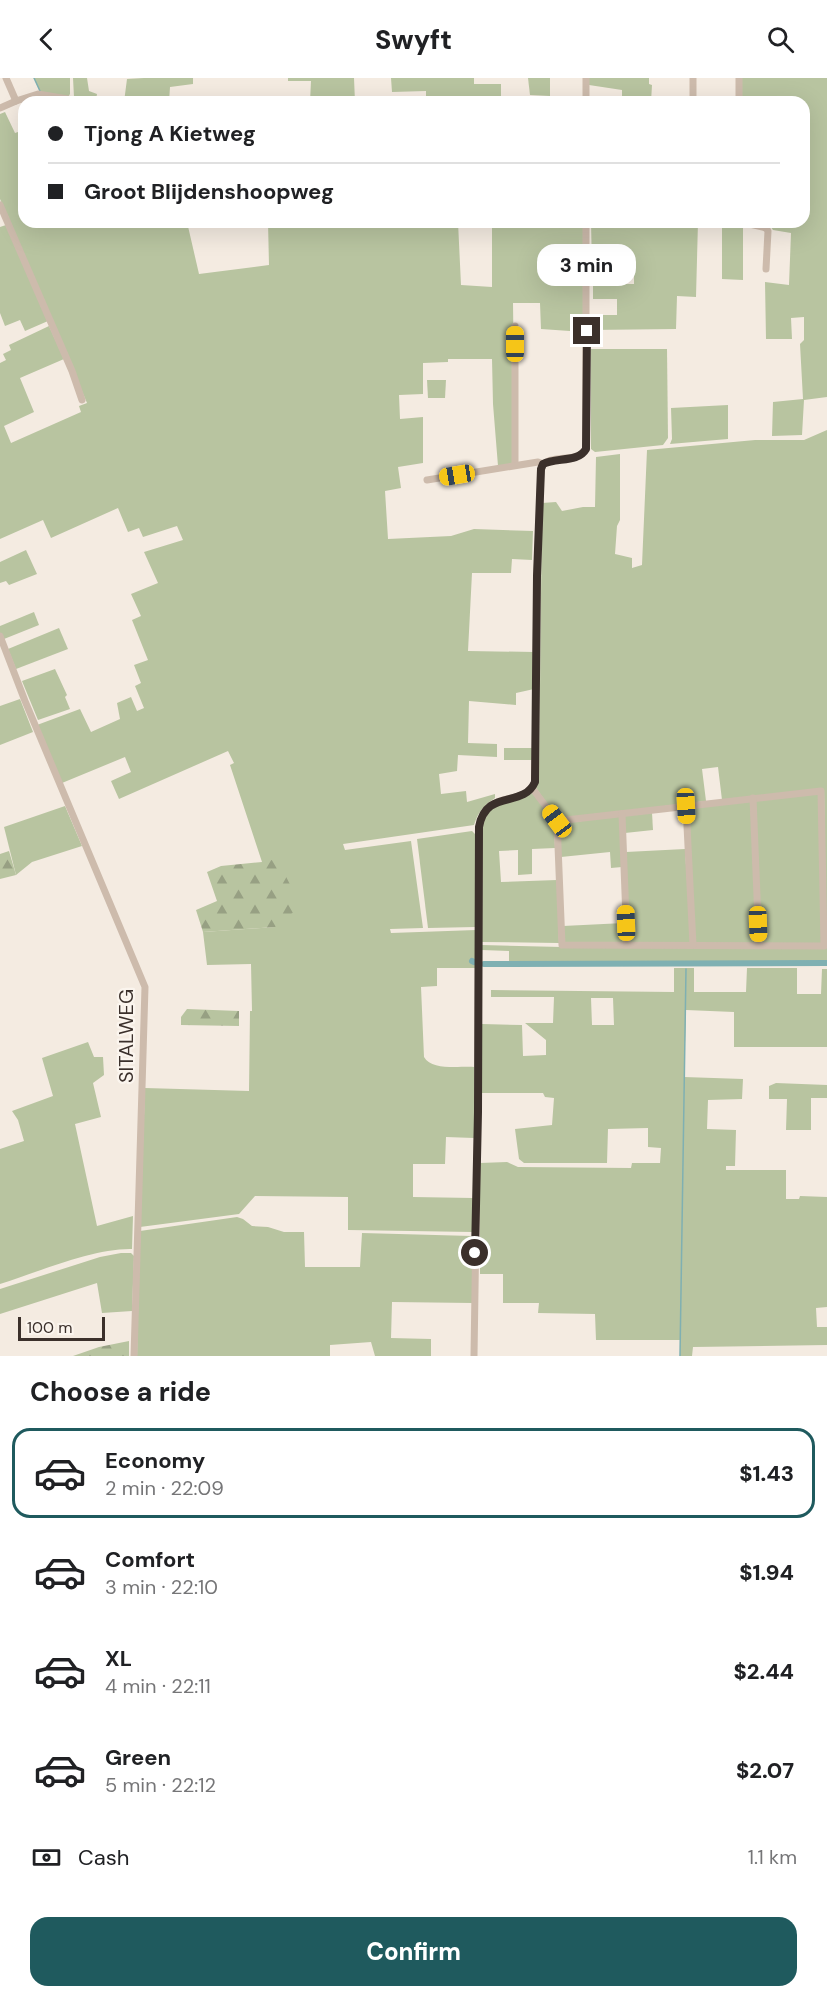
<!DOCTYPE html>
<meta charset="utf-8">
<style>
:root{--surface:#fff;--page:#f2f2f2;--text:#202124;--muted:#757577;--line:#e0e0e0;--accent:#1f5a5e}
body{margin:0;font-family:"DM Sans",sans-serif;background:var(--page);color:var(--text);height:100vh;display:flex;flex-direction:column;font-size:22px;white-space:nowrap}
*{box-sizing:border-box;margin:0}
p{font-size:20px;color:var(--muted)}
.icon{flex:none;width:33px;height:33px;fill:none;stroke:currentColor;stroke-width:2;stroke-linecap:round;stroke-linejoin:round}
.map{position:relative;height:1278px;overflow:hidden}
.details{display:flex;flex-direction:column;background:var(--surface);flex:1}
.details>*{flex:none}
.top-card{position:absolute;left:18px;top:18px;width:792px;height:132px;border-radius:18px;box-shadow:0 6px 24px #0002;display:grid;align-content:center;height:132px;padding:0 30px;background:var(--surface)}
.scale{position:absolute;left:18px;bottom:15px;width:87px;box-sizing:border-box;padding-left:6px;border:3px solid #3b302b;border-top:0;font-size:16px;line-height:21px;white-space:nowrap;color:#3b302b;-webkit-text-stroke:4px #fbf5ee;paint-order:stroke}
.end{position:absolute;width:27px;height:27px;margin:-14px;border:8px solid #3b302b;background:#fff;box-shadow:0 0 0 3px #fff}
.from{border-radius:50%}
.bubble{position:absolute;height:42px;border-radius:18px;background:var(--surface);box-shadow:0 6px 24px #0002;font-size:20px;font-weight:800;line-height:42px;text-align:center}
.car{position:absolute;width:18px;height:36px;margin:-18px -9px;border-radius:8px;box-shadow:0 0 4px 2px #0007;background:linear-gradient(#f5c518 24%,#345 0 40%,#f5c518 0 76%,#345 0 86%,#f5c518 0)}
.top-card b{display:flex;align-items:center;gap:21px;height:57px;font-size:22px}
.top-card b+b{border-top:2px solid var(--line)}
.top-card i{width:15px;height:15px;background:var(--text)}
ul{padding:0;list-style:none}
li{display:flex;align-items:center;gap:18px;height:90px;margin:0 12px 9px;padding:0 18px;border:3px solid transparent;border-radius:18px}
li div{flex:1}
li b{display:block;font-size:22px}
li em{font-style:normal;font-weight:800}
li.current{border-color:var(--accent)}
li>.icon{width:54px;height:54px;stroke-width:1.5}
h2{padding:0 30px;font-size:27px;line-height:72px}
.pay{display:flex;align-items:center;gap:15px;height:66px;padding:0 30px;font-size:22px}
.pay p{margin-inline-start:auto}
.action{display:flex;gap:12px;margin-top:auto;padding:12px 30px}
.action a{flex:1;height:69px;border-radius:18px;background:var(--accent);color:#fff;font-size:24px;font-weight:800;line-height:69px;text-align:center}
header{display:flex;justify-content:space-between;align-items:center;height:78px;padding:0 30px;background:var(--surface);font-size:27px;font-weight:800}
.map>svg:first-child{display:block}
</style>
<header><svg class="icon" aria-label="back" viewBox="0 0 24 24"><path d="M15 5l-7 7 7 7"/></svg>Swyft<svg class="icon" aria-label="search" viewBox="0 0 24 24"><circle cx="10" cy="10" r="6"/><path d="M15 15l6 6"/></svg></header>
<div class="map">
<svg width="827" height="1278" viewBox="0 0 827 1278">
<defs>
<pattern id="forest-firs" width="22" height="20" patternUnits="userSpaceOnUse" patternTransform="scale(1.5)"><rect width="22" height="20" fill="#b8c4a0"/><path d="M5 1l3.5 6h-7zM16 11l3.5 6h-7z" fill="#97a083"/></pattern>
</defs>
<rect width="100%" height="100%" fill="#f4ebe1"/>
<g fill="#b8c4a0" fill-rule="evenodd">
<path d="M34,0H70V16L68,19L40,14Z"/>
<path d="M73,0H87L89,13L97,16L96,22L74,19Z"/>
<path d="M144,0H193V6L170,9L169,24H124L127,1Z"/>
<path d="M288,0H354L355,24H310L311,3H288Z"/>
<path d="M391,0H474V6H501V18H474V24H426V13L392,14Z"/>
<path d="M528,0H550V18L530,17Z"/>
<path d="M589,0H649V6L652,7L651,24H622V12L589,7Z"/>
<path d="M742,0H827V319L804,322L802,357L772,358L773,324L803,321L800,266L804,262V239L791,240L792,261H766L765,204L789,207L791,155L773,152L771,149L765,147V144H804V24H742Z"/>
<path d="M5,34L15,55L24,52V144H187L199,196L269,187L268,144H458L461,207L492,209V144L510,146V144H583L584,254L541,251L540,225H513L515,386L498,388L493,326L492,281H448V284L423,285V316L399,317L400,341L423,339V385L398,389L401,410L385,413L388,461L451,458L474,451L533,453L532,482L512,481L511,495H472L468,573L534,574V611L516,615V627L469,623L468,665L497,666V679L458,677L457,693L439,696L441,716L466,713L467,724L495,716V720C484,727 478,734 474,747L343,766L345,772L411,763L423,850L390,851L391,855L476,852L477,890H437V908L421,909L424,979C432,993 459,988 474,989V1060L446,1059L445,1086H413V1119L473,1120L472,1154L348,1152V1119L255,1118L239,1136L140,1149L145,1010L249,1013L250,933H252L251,886L207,887L203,854L275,849L262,784L230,687L234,685L228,673L119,721L111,703L131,694L125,679L62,705L37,647L80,631L91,654L120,641L117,625L131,619L137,633L144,630L135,608L141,605L134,587L148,582L132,542L141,538L131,516L158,505L144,474L183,462L177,448L143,459L139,450L128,454L118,430L51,460L43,442L0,461V285L6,282L3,276L11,272L9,267L49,248L64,281L20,300L34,334L4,348L11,365L81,334L79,328L87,325L0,121V36Z"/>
<path d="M591,144H698L696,219L677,218L676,251L590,252L591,237H617V221H593V206H634V191L592,189Z"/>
<path d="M6,147L48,243L25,253L20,242L5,248L0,235V149Z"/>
<path d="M722,147L743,150V202L722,201Z"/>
<path d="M591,271H667L668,360L663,367L595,374L591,371Z"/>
<path d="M427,302H446L445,320H428Z"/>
<path d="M728,327V361L670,366L672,361L671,330Z"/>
<path d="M827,352V885H509V873L482,872V867L562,869H826L824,711L722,722L718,689L702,691L706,723L558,741L536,710L539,701L542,425L556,424L562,433L583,429H595L596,379L620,376V442L617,448L615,476L632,480V490L642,487L647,372L755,362H804Z"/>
<path d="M26,472L37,496L9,507L6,503L0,505V484Z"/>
<path d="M34,534L39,547L4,561L0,555V548Z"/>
<path d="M59,550L68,571L16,591L8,571Z"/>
<path d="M55,591L67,617L65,619L70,631L38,642L22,603Z"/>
<path d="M20,621L33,654L0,667V628Z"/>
<rect x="504" y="670" width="29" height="12"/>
<path d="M532,713L554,743L555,770L532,771V796L518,797V772L499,773L501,804L557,802L559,865L481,864L482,741L491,729Z"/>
<path d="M819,715L823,866L761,865L755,722Z"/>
<path d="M751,722L756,865H695L688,730Z"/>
<path d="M65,728L82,768L32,784L16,797L4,749Z"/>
<path d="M652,735L653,752L625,755L624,738Z"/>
<path d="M620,738L622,789L611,790L610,774L561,779L559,746Z"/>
<path d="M472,753L475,756V849L428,850L417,761Z"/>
<path d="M685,771L691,865H629L626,774Z"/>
<path d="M624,845V864L563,865V848Z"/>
<path d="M674,890H694V914H746L747,890H797V916H821L822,891H827V969H734V934L686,932L684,999L743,1001L742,1021L708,1022L707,1051L736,1052L735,1088H726V1092H786V1121H799L800,1118L827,1119V1229L816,1230L817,1249H827V1267L693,1269L692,1278H680V1262H596L595,1236L538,1235L539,1225H503V1196H480V1085L507,1084L518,1089L631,1090L632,1085H660L661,1070L648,1069V1050L608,1051L607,1085H524L519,1081L515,1051L552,1047L554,1020L545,1019L543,1015H482V946L522,947L523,978L546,977V962L525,945H553L554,919H491V912L674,914ZM591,920H613L614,947H592Z"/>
<path d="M88,964L94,979H103L104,997L93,1005L101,1039L75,1046L97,1148L133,1138L132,1171C94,1170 38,1194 0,1206V1071L24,1063L18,1042L12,1033L53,1018L42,980Z"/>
<path d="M776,1005L827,1007V1020H811V1052H786L787,1021H769V1008Z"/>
<path d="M237,1139L243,1141L252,1148L268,1149L284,1154H304L305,1189H360L362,1155L472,1158V1225L392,1224L391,1260L431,1261V1278H375L371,1264L330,1267V1278H137L140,1153Z"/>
<path d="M121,1175H131L134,1178L132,1233L102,1235L97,1205L0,1236V1211L100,1179Z"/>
</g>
<g fill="url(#forest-firs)">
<path d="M9,773L16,797L0,801V776Z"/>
<path d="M277,781L301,828L275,849L203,854L196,832L217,823L207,794L221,788L262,784Z"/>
<path d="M187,931L239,933V948L181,947V939Z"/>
<path d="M129,1263V1278H73L99,1269Z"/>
</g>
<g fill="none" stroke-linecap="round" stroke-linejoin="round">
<g stroke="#7fb0b2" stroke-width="1.5">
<path d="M34,0L40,13"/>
<path d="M680,1278L686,891"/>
</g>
<g stroke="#7fb0b2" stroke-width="6">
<path d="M472,883L474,884"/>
<path d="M484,886L827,885"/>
</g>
<g stroke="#cdbbac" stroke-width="7">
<path d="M6,0L16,23"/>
<path d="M586,0V24"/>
<path d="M693,0V24"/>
<path d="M739,0V24"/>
<path d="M0,30L16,23L38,16L85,24"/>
<path d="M0,127L72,293L82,322"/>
<path d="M741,144L766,150L768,153L766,191"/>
<path d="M515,248V387"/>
<path d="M427,402L538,384L543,386"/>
<path d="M0,558L25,623L145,909L134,1278"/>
<path d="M532,710L557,743"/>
<path d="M821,713L824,868L562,867L557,743Z"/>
<path d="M753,720L759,867"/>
<path d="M686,728L693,867"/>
<path d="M622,736L627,867"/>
<path d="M474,1278L478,1015L479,749C487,708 523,731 535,704L537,498L541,391C548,373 577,387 586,371V144"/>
</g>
</g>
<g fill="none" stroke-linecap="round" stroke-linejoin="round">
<path stroke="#3b302b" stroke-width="8" d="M475,1175L478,1034L479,749C486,710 523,731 535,704L537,498L541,391L543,386C556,379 578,385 586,371L587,253"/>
</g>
<g text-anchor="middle" stroke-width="4.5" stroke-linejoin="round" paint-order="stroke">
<g font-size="20" fill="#3b302b" stroke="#fbf5ee">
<text transform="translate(126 958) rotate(-90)" y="7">SITALWEG</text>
</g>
</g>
</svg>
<div class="scale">100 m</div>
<i class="end from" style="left:475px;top:1175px"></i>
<i class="end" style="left:587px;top:253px"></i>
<div class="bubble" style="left:537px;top:166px;width:99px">3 min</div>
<i class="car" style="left:515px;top:266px;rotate:0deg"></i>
<i class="car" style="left:457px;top:397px;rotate:261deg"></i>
<i class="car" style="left:686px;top:728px;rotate:177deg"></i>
<i class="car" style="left:557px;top:743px;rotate:323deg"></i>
<i class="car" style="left:626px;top:845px;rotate:358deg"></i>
<i class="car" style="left:758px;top:846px;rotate:178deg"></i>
<div class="top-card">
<b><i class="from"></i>Tjong A Kietweg</b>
<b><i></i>Groot Blijdenshoopweg</b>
</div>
</div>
<section class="details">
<h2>Choose a ride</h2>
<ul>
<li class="current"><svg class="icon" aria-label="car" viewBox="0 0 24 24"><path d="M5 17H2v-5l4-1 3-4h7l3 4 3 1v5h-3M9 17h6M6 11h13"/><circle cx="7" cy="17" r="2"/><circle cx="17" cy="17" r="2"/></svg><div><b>Economy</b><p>2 min · 22:09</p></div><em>$1.43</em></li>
<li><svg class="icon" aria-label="car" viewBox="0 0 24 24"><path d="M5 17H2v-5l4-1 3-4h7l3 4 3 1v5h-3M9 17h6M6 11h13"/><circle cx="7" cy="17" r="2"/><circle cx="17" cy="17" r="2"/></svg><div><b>Comfort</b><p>3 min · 22:10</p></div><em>$1.94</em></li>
<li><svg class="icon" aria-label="car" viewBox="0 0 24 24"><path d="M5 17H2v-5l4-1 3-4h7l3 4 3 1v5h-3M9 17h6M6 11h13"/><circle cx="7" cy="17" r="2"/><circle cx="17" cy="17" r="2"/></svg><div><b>XL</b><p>4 min · 22:11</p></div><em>$2.44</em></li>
<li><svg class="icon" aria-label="car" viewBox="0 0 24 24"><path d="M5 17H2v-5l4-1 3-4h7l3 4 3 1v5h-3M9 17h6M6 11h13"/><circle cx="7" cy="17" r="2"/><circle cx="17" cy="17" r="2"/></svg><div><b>Green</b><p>5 min · 22:12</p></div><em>$2.07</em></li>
</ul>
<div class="pay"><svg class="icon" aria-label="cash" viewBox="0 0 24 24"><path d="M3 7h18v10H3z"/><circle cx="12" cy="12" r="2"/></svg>Cash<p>1.1 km</p></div>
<div class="action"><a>Confirm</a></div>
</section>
